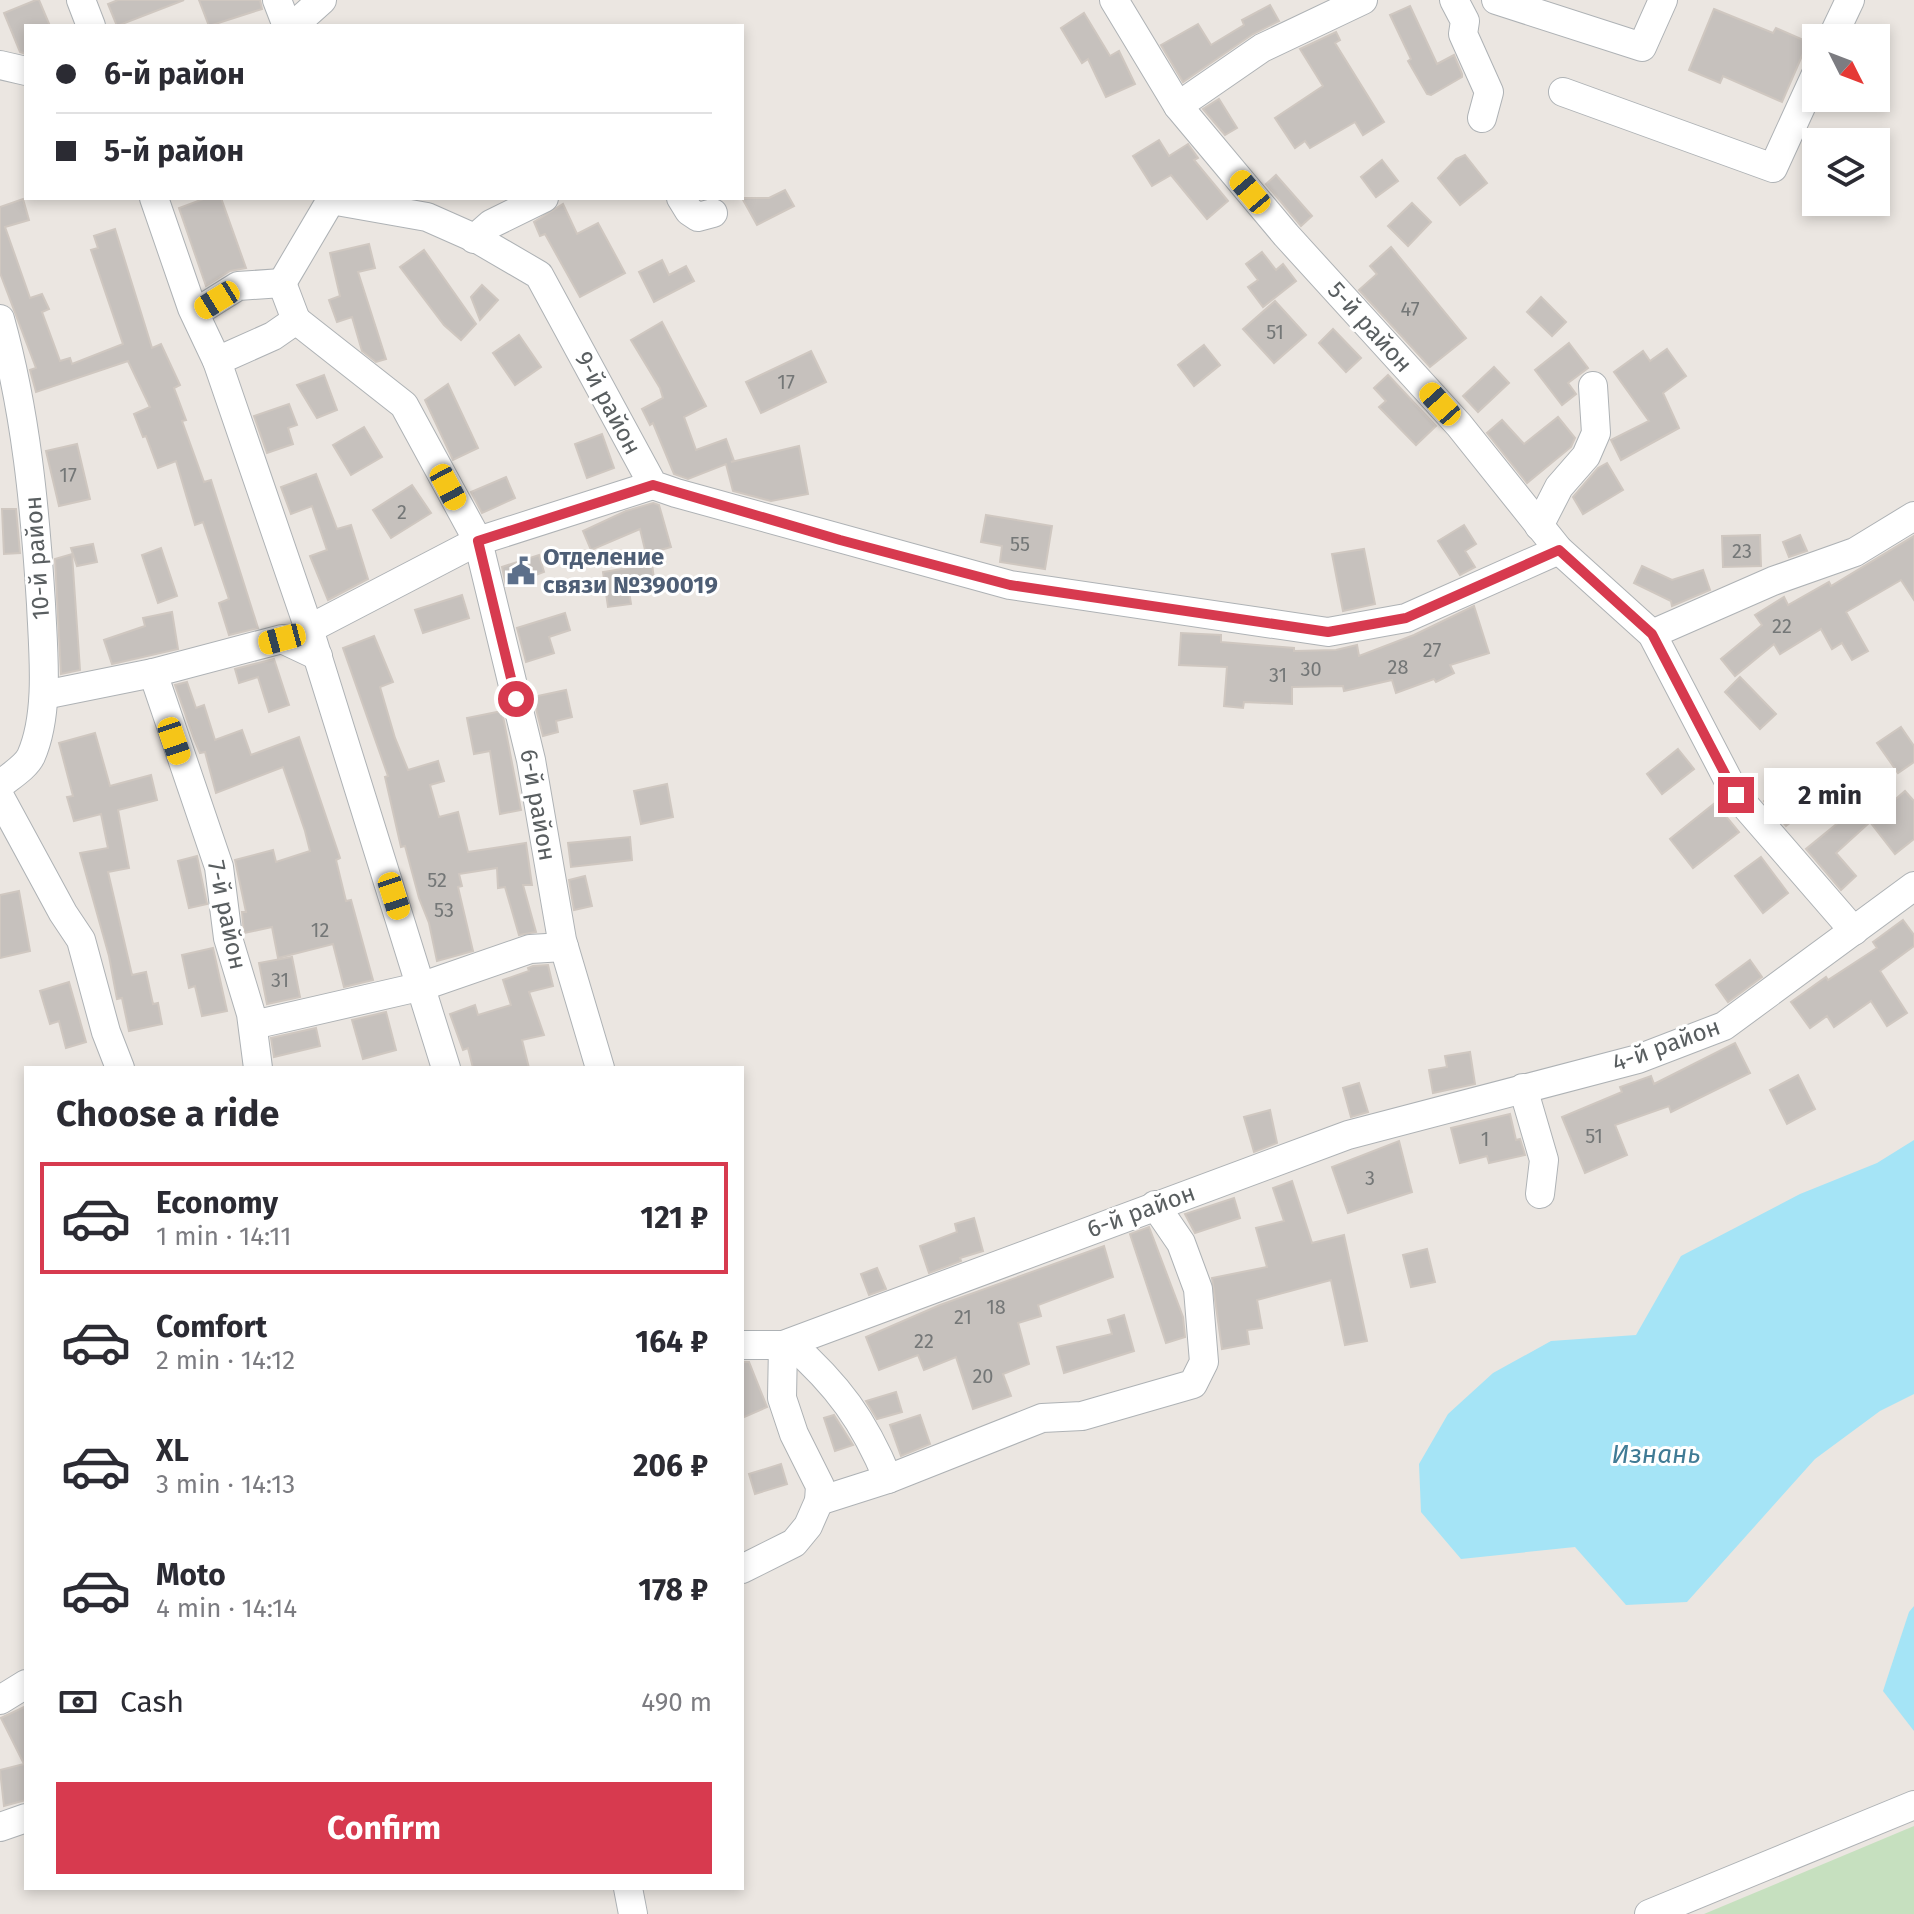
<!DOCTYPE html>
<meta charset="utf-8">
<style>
:root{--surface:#fff;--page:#f7f7f7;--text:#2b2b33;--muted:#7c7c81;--line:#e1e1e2;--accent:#d73a4f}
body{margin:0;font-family:"Fira Sans",sans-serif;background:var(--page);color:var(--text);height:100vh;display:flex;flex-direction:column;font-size:30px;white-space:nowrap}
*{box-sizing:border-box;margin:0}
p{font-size:26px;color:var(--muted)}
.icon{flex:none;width:44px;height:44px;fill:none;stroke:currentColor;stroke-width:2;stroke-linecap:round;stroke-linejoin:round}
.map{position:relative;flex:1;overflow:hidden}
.side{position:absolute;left:24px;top:1066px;width:720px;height:824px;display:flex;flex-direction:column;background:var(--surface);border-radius:0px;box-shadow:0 4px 12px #0003}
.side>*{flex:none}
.top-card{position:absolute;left:24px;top:24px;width:720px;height:176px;border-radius:0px;box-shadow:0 4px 12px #0003;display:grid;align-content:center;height:176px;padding:0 32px;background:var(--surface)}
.needle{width:52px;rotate:132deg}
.controls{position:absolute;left:1802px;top:24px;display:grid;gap:16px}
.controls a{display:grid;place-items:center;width:88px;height:88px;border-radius:0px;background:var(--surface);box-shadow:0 4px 12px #0003;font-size:40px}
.end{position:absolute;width:36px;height:36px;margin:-18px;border:10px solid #d73a4f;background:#fff;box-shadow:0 0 0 4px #fff}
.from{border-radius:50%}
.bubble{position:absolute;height:56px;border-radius:0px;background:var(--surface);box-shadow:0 4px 12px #0003;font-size:26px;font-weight:700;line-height:56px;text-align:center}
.car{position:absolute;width:24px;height:48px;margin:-24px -12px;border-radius:10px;box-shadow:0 0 6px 2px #0007;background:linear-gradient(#f5c518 24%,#345 0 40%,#f5c518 0 76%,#345 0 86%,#f5c518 0)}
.top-card b{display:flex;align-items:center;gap:28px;height:76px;font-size:30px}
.top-card b+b{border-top:2px solid var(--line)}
.top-card i{width:20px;height:20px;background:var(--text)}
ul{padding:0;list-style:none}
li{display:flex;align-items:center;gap:24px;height:112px;margin:0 16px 12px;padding:0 16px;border:4px solid transparent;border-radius:0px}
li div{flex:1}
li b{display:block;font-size:30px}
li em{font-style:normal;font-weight:700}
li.on{border-color:var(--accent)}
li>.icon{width:72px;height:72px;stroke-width:1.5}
h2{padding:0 32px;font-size:36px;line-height:96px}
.pay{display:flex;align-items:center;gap:20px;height:88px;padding:0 32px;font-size:30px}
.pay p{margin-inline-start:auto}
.primary-button{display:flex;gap:16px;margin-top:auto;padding:16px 32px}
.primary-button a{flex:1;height:92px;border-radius:0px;background:var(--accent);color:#fff;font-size:32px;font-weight:700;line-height:92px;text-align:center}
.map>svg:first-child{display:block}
</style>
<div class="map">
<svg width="1914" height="1914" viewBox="0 0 1914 1914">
<rect width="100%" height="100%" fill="#ebe6e1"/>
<path fill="#c6e0bf" d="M1914,1826V1914H1704Z"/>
<g fill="#a5e4f6">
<path d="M1914,1140V1394L1880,1411L1815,1459L1687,1602L1626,1605L1575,1547L1461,1559L1421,1512L1419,1464L1448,1414L1493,1373L1551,1341L1636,1335L1681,1256L1800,1194L1877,1163Z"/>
<path d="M1914,1606V1731L1883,1691L1909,1612Z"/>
</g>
<g fill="#c6c1bd" stroke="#cfc7c0" stroke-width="2">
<path d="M36,0H39L50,26H26V54L20,52L4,13Z"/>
<path d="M118,0H184L117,26L108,4Z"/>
<path d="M199,0H260L262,9L209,26Z"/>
<path d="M1270,5L1279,21L1253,34L1183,82L1161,45L1198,24L1211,45L1244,25L1242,20Z"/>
<path d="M1410,6L1437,64L1454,55L1462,74V77L1431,95L1427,94L1408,61L1411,59L1390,15Z"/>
<path d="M1714,9L1773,33L1776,28L1808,42L1782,102L1723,76L1720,83L1689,70Z"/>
<path d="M1084,13L1110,56L1119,51L1135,84L1106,97L1088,59L1082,63L1061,28Z"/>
<path d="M1336,32L1340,40L1335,43L1384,122L1363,135L1355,122L1310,148L1305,141L1295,148L1275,118L1323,86L1300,49Z"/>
<path d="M1219,99L1237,128L1225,135L1203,109Z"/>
<path d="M1159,140L1169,156L1188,144L1198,158L1194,160L1228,201L1207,219L1171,175L1152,186L1133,156Z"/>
<path d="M1465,155L1487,183L1460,205L1438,178L1456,159Z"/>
<path d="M1382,160L1398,181L1376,197L1361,177Z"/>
<path d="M1276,175L1312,216L1301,226L1266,184Z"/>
<path d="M785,190L794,206L757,225L742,198H769Z"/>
<path d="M206,198H221L246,268L230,271L206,286L179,208Z"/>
<path d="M23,199L29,220L5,227L30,298L42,294L49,309L42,312L60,361L70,358L72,364L123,344L91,250L98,248L94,236L115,229L152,348L161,344L180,385L174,388L186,420L182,421L204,482L211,480L258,628L229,635L219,603L229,599L203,522L195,525L176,461L158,468L146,436L143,437L134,414L150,407L128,361L36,392L30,370L36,368L0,273V207Z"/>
<path d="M1412,203L1431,222L1408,246L1388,226Z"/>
<path d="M563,204L577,234L598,223L625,273L580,297L545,234L540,236L534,222Z"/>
<path d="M369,244L375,268L358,272L386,359L376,362L362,351L352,317L337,322L329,300L340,296L330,253Z"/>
<path d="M1391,247L1466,338L1430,367L1359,290L1377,274L1370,266Z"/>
<path d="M424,250L476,324L461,340L444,325L400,267Z"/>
<path d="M1262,252L1276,270L1283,264L1296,281L1263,307L1248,287L1258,280L1246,264Z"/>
<path d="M662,260L669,275L686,266L694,281L654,302L639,272Z"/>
<path d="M482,285L498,300L480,320L471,297Z"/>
<path d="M1541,297L1566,322L1552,336L1527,312Z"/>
<path d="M1275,301L1306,335L1274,363L1243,329Z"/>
<path d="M662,322L706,406L684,417L696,450L726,439L734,461L731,462L799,446L808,494L771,501L733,491L726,464L688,479L674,474L653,423L650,425L642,409L663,398L660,388L631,340Z"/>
<path d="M1333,329L1361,358L1346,372L1319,343Z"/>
<path d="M519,335L541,367L515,385L493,353Z"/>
<path d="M1569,343L1588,368L1568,383L1576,394L1562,405L1535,370Z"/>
<path d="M1204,345L1220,365L1194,386L1178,365Z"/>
<path d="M1667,349L1686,376L1663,393L1679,428L1621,460L1611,440L1649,421L1614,372L1643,351L1650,361Z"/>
<path d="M811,351L826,382L761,413L746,382Z"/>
<path d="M1494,367L1509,383L1478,412L1463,396Z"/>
<path d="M324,375L337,410L317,418L297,385Z"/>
<path d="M1388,375L1436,426L1416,445L1379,407L1386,401L1374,388Z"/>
<path d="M448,384L478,448L453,460L425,400Z"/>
<path d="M289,404L297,425L288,428L293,444L267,453L254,416Z"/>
<path d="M1558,417L1575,438L1571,447L1527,483L1487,433L1502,420L1524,444Z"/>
<path d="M364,427L382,457L351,475L333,445Z"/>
<path d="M602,434L614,468L587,478L575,444Z"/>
<path d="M77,444L90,499L59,506L46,451Z"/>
<path d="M1607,463L1623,490L1583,514L1573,497L1598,468Z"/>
<path d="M316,474L337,529L351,525L368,579L328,600L310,556L327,550L312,506L291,514L281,487Z"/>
<path d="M506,477L515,498L482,513L471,492Z"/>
<path d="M412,485L431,513L391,538L373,510Z"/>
<path d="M653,503L659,505L671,547L646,554L640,529L591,550L583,531L626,511Z"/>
<path d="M2,509H16L20,553L4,554Z"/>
<path d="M986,515L1052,526L1045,569L1000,562L1002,546L981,542Z"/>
<path d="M1464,525L1476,544L1465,551L1475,567L1460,575L1438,541Z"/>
<path d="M1760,535L1761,566L1723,567L1722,536Z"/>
<path d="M1800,535L1807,551L1789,557L1783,542Z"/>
<path d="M1914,536V600L1901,580L1846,612L1868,651L1852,660L1842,643L1832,649L1821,629L1780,654L1774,644L1735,676L1721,659L1762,625L1755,615L1784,597L1788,605L1829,582L1831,586Z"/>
<path d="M93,544L97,562L77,566L71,548Z"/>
<path d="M161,548L177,596L158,603L142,555Z"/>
<path d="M1364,549L1375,604L1343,611L1332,554Z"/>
<path d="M72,554L80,670L61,674L55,559Z"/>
<path d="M539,555L544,572L506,586L502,567Z"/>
<path d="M652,564L655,587L629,591L631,604L608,607L603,572Z"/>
<path d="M1642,566L1672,580L1703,570L1710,590L1672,606L1671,601L1634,583Z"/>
<path d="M462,595L469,618L423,633L415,610Z"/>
<path d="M1474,606L1489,653L1450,665L1454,673L1436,682L1434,679L1396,693L1392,680L1344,691L1343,686L1292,687V704L1244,702L1243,708L1224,706L1227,667L1179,665L1181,633L1221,635V642L1294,648V651L1336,650L1357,645L1359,656L1414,635Z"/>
<path d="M172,612L178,649L112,664L104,640L145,626L143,618Z"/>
<path d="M565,613L570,630L549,637L554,653L526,662L517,628Z"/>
<path d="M374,636L393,682L380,687L395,738L408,770L438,761L444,781L430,785L439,817L458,812L468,852L526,843L532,885H523L536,932L519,935L505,887L498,888L497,868L459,874L462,886L458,887L473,951L437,961L429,923L419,898L405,846L401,847L385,777L388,776L343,648Z"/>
<path d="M274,659L289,705L269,712L258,677L239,683L235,669Z"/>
<path d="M1740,677L1776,714L1760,729L1725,692Z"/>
<path d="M187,682L196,708L204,705L215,740L242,730L251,755L299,737L340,858L336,860L346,901L351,900L373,980L344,987L333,944L278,958L272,927L244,933L242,912H246L235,860L273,850L276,862L310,851L305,831L283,767L216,793L205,752L200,753L194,739L175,685Z"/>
<path d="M566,690L572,717L556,721L558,732L543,736L533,697Z"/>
<path d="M502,711L521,810L500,814L490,751L474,754L467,718Z"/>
<path d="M1901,727L1914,746V762L1898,773L1877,743Z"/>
<path d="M95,733L110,786L151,775L157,800L118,810L129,868L108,872L132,975L146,972L153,1004L158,1003L162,1024L129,1031L122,998L117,999L109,956L80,853L108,848L101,814L74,821L67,797L73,796L59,743Z"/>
<path d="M1678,749L1694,769L1662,794L1647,774Z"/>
<path d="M667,784L673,817L641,824L634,791Z"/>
<path d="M1777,790L1799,816L1786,826L1764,801Z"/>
<path d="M1905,791L1914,801V839L1895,854L1870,822L1836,853L1856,876L1841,890L1806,849L1871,796L1882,811Z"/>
<path d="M1715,803L1739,832L1693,868L1670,839Z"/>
<path d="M630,837L632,860L571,867L568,843Z"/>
<path d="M197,856L207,904L189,908L178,861Z"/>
<path d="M1761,857L1788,893L1763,913L1735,876Z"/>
<path d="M585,876L592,906L574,910L569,880Z"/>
<path d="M19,891L30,951L0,958V895Z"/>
<path d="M1903,920L1914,935V946L1880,971L1907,1013L1887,1026L1871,1001L1834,1027L1827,1016L1810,1028L1791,1002L1826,977L1828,980L1877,948L1873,942Z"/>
<path d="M213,948L227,1011L202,1016L195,986L189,988L182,955Z"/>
<path d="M292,957L300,997L267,1004L259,963Z"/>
<path d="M1750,960L1762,977L1728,1002L1716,985Z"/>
<path d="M548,965L553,986L529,992L544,1035L522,1040L529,1068H473L468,1048L463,1050L450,1014L475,1005L478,1015L511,1005L503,980L529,971L528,968L533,966Z"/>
<path d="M69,982L86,1042L66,1048L59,1021L50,1024L40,991Z"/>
<path d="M386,1012L396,1050L363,1059L352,1020Z"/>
<path d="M316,1028L320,1046L274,1057L271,1038Z"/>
<path d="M1735,1043L1750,1073L1671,1112L1669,1106L1615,1125L1627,1155L1585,1173L1562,1117L1622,1092L1620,1087L1651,1076L1654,1084Z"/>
<path d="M1470,1052L1475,1084L1433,1093L1429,1070L1447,1067L1445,1056Z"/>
<path d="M1798,1075L1815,1109L1787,1124L1770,1090Z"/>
<path d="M1359,1083L1368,1112L1351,1117L1343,1088Z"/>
<path d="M1270,1110L1277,1143L1254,1152L1244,1117Z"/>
<path d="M1510,1114L1516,1140L1520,1139L1525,1155L1489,1163L1487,1156L1460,1163L1451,1128Z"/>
<path d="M1399,1141L1412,1192L1348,1213L1332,1167Z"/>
<path d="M1292,1181L1312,1243L1344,1235L1367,1341L1345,1345L1331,1280L1257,1300L1262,1328L1247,1330L1249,1344L1222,1349L1212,1278L1267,1267L1256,1228L1284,1221L1273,1188Z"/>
<path d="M1234,1198L1240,1218L1195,1233L1185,1214Z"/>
<path d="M974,1218L983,1251L960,1258L961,1261L929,1273L920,1246L957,1232L955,1224Z"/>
<path d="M1149,1227L1183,1317L1185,1337L1166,1343L1130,1234Z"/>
<path d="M1104,1246L1113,1277L1038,1305L1041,1316L1018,1323L1029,1364L1003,1374L1011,1396L973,1409L956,1357L924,1370L918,1355L879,1370L866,1337L940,1305Z"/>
<path d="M1427,1249L1435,1282L1411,1287L1403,1255Z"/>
<path d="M877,1268L886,1289L869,1295L861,1274Z"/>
<path d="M1124,1315L1134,1351L1064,1373L1057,1347L1112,1334L1108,1320Z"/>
<path d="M742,1362H749L767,1407L742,1418Z"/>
<path d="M896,1392L902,1412L877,1419L866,1401Z"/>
<path d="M834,1415L853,1445L835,1451L824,1418Z"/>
<path d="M920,1415L930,1444L901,1456L890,1425Z"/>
<path d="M781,1464L787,1484L755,1494L749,1474Z"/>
<path d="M26,1706V1800L4,1806L0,1770L24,1764L1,1718Z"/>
</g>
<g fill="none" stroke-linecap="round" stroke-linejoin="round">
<defs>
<g id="minor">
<path d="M81,0L91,26"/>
<path d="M277,0L287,26"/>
<path d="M1114,0L1178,106L1286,235L1459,425L1559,550L1652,634L1736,795L1854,931"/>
<path d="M1454,0L1465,21L1463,34L1489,92L1482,118"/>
<path d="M1496,0L1642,47L1663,0"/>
<path d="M293,26L322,0"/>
<path d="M1832,38L1850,0"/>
<path d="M0,65L26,71"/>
<path d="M1563,92L1773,168L1816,74"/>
<path d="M1178,106L1262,48L1363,0"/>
<path d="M154,198L192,308L217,361L309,629L446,1068"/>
<path d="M681,198L689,211L698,217L713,213"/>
<path d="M331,200L427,217L479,240L539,275L653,485L676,493L1010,585L1328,632L1406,618L1559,550"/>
<path d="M474,239L491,224L544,198"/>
<path d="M282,283L331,200"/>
<path d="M195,313L238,286L282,283"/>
<path d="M0,319C26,412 35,508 41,604C43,650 50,713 31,756C26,767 9,777 0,785"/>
<path d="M296,320L404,405L478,541L531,760L562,940L600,1068"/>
<path d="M217,361L273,336L296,320L282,283"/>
<path d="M1539,526L1559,487L1586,456L1596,433L1593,386"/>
<path d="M309,629L478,541L653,485"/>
<path d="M1652,634L1773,581L1855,552L1914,516"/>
<path d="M153,673L219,867L228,938L251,1014L258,1068"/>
<path d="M44,695L153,673L282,639L318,656"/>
<path d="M0,797L63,913L81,940L106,1032L120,1068"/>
<path d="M253,1025L423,986L530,949L564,947"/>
<path d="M1523,1088L1544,1160L1540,1194"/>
<path d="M790,1343C838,1385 864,1421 888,1479L1042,1418L1082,1416L1193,1384L1204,1362L1198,1289L1181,1243L1155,1205"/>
<path d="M742,1345H783L1348,1135L1638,1059L1724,1026L1914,886"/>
<path d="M819,1501L888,1479"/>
<path d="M742,1569L794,1543L808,1526L819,1501L820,1486L794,1434L782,1398L783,1345"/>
<path d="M0,1700L26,1684"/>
<path d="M0,1827L26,1818"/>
<path d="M628,1888L633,1914"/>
<path d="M1649,1914L1914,1805"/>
</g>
</defs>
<use href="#minor" stroke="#aeb2b5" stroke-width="30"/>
<use href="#minor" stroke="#fff" stroke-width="28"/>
</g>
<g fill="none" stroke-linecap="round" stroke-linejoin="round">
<path stroke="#d73a4f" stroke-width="10" d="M516,699L478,541L653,485L840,540L1010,585L1328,632L1406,618L1559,550L1652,634L1736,795"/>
</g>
<defs>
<symbol id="civic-bare" viewBox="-9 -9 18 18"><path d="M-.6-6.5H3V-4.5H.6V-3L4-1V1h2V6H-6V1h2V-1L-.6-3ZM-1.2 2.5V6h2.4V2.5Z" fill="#5c6f8a" stroke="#fff" stroke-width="2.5" paint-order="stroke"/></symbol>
</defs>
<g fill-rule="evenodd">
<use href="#civic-bare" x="501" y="551" width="40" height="40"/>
</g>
<g text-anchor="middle" stroke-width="6" stroke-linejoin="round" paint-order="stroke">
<g font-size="20" fill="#747777">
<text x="1410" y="316">47</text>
<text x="1275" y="339">51</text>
<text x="786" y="389">17</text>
<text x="68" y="482">17</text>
<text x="402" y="519">2</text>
<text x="1020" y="551">55</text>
<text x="1742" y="558">23</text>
<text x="1782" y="633">22</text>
<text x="1432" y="657">27</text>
<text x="1398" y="674">28</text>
<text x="1311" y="676">30</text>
<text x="1278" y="682">31</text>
<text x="437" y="887">52</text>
<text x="444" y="917">53</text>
<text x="320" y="937">12</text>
<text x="280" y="987">31</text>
<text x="1594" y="1143">51</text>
<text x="1485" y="1146">1</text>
<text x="1370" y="1185">3</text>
<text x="996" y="1314">18</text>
<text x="963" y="1324">21</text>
<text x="924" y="1348">22</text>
<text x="983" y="1383">20</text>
</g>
<g font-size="24" fill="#595e60" stroke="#fff">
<text transform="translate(1370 327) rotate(48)" y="8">5-й район</text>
<text transform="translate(608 403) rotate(62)" y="8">9-й район</text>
<text transform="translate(37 558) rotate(-94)" y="8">10-й район</text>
<text transform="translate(538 805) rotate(80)" y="8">6-й район</text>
<text transform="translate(227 915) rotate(78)" y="8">7-й район</text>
<text transform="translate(1666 1045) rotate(-20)" y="8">4-й район</text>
<text transform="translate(1141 1211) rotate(-20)" y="8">6-й район</text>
</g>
<g font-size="24" font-weight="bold" fill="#4e5e75" stroke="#fff" text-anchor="start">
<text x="543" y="565">Отделение<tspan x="543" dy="28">связи №390019</tspan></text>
</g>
<g font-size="26" font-style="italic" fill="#407b95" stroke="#fff">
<text x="1656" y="1463">Изнань</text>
</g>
</g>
</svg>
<div class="controls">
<a><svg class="needle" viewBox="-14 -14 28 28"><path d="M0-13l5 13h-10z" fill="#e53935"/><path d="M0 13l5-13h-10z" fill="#7c7c81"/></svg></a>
<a><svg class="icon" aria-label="layers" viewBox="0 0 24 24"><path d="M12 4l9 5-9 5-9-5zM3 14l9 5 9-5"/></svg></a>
</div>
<i class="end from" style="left:516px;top:699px"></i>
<i class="end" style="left:1736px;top:795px"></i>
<div class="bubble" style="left:1764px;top:768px;width:132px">2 min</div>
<i class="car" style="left:1250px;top:192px;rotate:320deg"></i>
<i class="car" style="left:217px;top:300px;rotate:238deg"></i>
<i class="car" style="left:1440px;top:404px;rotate:318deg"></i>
<i class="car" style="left:448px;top:487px;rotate:152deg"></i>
<i class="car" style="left:282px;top:639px;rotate:255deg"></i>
<i class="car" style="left:174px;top:741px;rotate:161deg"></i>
<i class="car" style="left:394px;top:896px;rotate:162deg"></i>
<div class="top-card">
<b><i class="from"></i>6-й район</b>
<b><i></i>5-й район</b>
</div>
<section class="side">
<h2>Choose a ride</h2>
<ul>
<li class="on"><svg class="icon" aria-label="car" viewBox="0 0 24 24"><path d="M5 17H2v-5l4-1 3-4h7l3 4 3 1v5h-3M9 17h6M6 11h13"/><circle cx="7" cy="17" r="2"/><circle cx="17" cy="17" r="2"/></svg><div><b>Economy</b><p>1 min · 14:11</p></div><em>121 ₽</em></li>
<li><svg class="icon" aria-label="car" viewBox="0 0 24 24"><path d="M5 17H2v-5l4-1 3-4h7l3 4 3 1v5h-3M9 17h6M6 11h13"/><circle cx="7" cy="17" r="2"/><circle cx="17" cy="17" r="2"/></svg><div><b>Comfort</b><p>2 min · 14:12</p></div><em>164 ₽</em></li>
<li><svg class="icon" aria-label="car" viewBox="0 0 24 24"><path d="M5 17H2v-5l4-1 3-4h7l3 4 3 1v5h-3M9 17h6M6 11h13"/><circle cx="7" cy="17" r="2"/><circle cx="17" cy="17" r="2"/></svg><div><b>XL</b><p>3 min · 14:13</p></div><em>206 ₽</em></li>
<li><svg class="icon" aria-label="car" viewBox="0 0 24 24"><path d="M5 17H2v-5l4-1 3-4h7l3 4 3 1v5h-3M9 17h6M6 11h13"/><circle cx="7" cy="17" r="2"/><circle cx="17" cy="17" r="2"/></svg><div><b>Moto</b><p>4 min · 14:14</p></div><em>178 ₽</em></li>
</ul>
<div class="pay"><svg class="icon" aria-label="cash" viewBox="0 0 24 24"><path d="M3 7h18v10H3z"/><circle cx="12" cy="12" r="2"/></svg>Cash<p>490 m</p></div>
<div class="primary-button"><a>Confirm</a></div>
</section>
</div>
